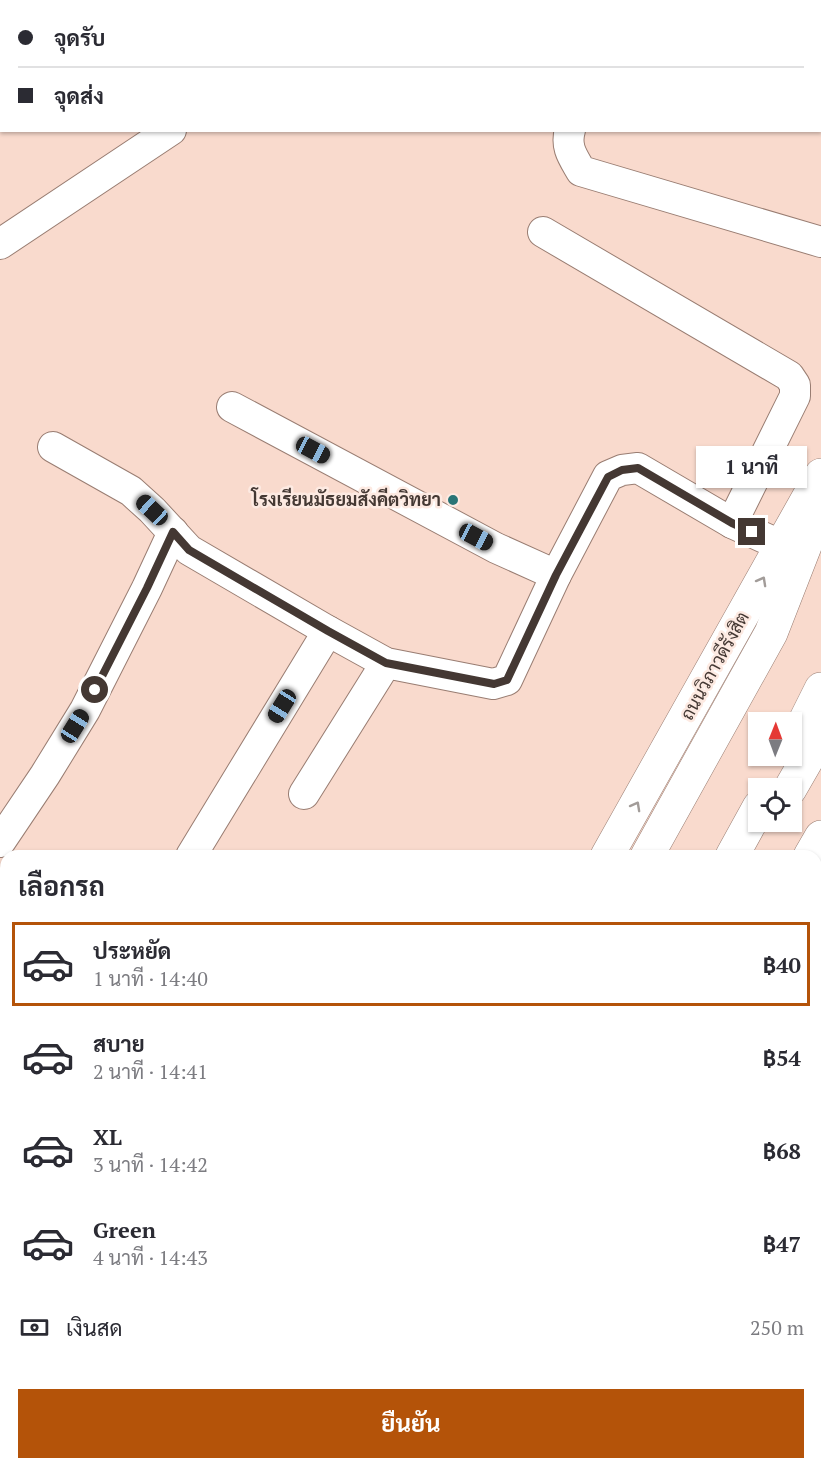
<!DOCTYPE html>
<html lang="th">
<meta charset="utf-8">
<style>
:root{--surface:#fff;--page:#f7f7f7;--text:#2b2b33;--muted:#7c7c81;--line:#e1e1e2;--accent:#b45309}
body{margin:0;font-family:"PT Serif",Sarabun,serif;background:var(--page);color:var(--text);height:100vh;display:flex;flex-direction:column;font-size:22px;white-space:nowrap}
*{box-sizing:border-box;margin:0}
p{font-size:20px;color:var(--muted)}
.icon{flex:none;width:33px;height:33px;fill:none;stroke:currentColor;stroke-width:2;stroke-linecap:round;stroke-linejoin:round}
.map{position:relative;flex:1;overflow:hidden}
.drawer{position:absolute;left:0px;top:850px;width:822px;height:620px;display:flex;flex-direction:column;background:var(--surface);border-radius:18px 18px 0 0;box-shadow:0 2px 4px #0004}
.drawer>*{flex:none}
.banner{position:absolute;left:0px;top:0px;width:822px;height:132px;box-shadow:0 2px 4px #0004;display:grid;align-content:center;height:132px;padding:0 18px;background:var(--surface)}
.needle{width:39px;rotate:1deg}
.controls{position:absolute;left:748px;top:712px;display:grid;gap:12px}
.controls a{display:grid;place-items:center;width:54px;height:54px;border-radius:0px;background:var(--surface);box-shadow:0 2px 4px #0004;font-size:30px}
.end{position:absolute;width:27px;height:27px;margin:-14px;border:8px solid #443833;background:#fff;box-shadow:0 0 0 3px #fff}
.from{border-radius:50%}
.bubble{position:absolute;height:42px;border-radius:0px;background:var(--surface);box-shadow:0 2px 4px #0004;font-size:20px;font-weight:700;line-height:42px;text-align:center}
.car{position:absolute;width:18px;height:36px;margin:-18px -9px;border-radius:8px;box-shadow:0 0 4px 2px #0007;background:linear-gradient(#222 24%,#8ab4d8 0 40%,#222 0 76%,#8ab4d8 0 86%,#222 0)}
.banner b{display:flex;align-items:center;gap:21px;height:57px;font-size:22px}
.banner b+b{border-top:2px solid var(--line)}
.banner i{width:15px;height:15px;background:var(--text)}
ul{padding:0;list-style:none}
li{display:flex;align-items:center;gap:18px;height:84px;margin:0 12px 9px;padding:0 6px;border:3px solid transparent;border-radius:0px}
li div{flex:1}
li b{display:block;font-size:22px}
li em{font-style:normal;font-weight:700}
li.current{border-color:var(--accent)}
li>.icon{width:54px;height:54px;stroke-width:1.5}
h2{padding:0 18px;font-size:27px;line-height:72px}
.pay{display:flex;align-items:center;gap:15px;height:66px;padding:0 18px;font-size:22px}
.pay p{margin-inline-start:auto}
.cta{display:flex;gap:12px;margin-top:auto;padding:12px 18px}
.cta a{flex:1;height:69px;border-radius:0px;background:var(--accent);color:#fff;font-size:24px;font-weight:700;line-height:69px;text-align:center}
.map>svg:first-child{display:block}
</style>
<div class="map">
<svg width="821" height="1469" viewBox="0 0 821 1469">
<defs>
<pattern id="grass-tufts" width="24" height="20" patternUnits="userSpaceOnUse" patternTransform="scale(1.5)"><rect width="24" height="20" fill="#c7ada2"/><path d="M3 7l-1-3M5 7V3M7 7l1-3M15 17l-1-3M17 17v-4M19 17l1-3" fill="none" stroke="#a38e85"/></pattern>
</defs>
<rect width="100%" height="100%" fill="#f9dacd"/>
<path fill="url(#grass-tufts)" d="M821,897V1469H813L804,1464H816V906Z"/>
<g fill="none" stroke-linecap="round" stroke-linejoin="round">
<defs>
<g id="minor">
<path d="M740,0L746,2"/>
<path d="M363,2L365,0"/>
<path d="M610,2L611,0"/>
<path d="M820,22H821"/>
<path d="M570,130C565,147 573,157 581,171L821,242"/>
<path d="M543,232L789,376L795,385V396L732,523"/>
<path d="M0,244L171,130"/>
<path d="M232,407L496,548L556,575L608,476L622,470L638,468L732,523L782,546"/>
<path d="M53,447L131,491L152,510L189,550L328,631L386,663L493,684L507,680L556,575"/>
<path d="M304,794L386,663"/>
<path d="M0,842L45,775L85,710L147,588L173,532"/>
<path d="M191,856L328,631"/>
<path d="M816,1077L821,1068"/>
<path d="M817,1132L821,1156"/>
<path d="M0,1222L6,1224"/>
<path d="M816,1373L821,1372"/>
<path d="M816,1404L821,1406"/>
<path d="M171,1464L180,1469"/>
<path d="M3,1469L12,1464"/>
</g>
<g id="major">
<path d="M607,856L821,475"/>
<path d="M810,856L821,837"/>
<path d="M464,1469L466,1464"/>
</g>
<g id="highway">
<path d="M792,747L821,689"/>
<path d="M790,789L821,735"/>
<path d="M647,856L771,633L821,505"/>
<path d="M732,856L759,807"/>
<path d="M269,1469L272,1464"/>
<path d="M303,1469L306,1464"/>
<path d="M375,1469L378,1464"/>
<path d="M414,1469L417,1464"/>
</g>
</defs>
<use href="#minor" stroke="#997d72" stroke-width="32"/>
<use href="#major" stroke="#997d72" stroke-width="34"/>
<use href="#highway" stroke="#997d72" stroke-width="34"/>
<use href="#minor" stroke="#fff" stroke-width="30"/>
<use href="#major" stroke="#fff" stroke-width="33"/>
<use href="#highway" stroke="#fff" stroke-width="33"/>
</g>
<defs><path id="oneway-chevron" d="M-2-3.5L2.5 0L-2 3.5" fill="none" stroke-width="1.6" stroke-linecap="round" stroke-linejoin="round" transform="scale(1.5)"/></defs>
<g stroke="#a29c99">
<use href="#oneway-chevron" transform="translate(762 581) rotate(-61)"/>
<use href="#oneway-chevron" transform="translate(636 806) rotate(-61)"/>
</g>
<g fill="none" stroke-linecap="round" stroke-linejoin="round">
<path stroke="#443833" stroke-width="8" d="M95,690L147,588L173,532L189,550L328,631L386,663L494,684L507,680L556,575L608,477L622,470L638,468L732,523L752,532"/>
</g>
<circle fill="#297476" stroke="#fdeae2" stroke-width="2" cx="453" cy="500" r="6"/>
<g text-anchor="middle" stroke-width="5" stroke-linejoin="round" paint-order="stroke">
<g font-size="18" font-weight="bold" fill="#443833" stroke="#fdeae2" text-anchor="end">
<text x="441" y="506">โรงเรียนมัธยมสังคีตวิทยา</text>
</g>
<g font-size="18" fill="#443833" stroke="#fdeae2">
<text transform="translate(715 666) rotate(-61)" y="6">ถนนวิภาวดีรังสิต</text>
</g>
</g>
</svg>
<div class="controls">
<a><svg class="needle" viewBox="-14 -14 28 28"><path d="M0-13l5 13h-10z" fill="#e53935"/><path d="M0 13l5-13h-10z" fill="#7c7c81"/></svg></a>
<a><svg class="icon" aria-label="locate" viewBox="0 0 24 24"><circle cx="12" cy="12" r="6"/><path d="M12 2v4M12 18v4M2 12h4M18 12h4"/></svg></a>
</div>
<i class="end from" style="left:95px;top:690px"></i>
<i class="end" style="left:752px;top:532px"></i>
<div class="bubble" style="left:696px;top:446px;width:111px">1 นาที</div>
<i class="car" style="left:313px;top:450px;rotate:118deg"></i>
<i class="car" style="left:152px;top:510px;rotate:313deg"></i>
<i class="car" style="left:476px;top:537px;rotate:118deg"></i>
<i class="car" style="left:282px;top:706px;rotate:212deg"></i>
<i class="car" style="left:75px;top:726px;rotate:32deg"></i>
<div class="banner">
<b><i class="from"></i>จุดรับ</b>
<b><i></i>จุดส่ง</b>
</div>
<section class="drawer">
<h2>เลือกรถ</h2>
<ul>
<li class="current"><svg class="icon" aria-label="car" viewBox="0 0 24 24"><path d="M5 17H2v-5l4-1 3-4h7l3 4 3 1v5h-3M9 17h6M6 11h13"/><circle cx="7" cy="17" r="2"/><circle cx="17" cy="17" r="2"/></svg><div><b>ประหยัด</b><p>1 นาที · 14:40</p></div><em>฿40</em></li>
<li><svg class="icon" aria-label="car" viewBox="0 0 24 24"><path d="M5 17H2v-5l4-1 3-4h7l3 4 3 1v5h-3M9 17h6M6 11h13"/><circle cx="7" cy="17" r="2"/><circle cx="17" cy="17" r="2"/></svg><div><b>สบาย</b><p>2 นาที · 14:41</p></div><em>฿54</em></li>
<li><svg class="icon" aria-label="car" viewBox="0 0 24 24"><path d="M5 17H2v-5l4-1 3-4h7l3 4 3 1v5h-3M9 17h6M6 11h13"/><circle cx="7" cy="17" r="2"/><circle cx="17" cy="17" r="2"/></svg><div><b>XL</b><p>3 นาที · 14:42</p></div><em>฿68</em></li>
<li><svg class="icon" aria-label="car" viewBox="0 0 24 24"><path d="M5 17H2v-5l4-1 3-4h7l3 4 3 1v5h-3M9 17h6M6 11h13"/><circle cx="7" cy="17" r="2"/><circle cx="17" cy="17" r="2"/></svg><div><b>Green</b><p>4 นาที · 14:43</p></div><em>฿47</em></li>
</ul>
<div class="pay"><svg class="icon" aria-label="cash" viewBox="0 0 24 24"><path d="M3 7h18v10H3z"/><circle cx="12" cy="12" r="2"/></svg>เงินสด<p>250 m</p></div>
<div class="cta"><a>ยืนยัน</a></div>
</section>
</div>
